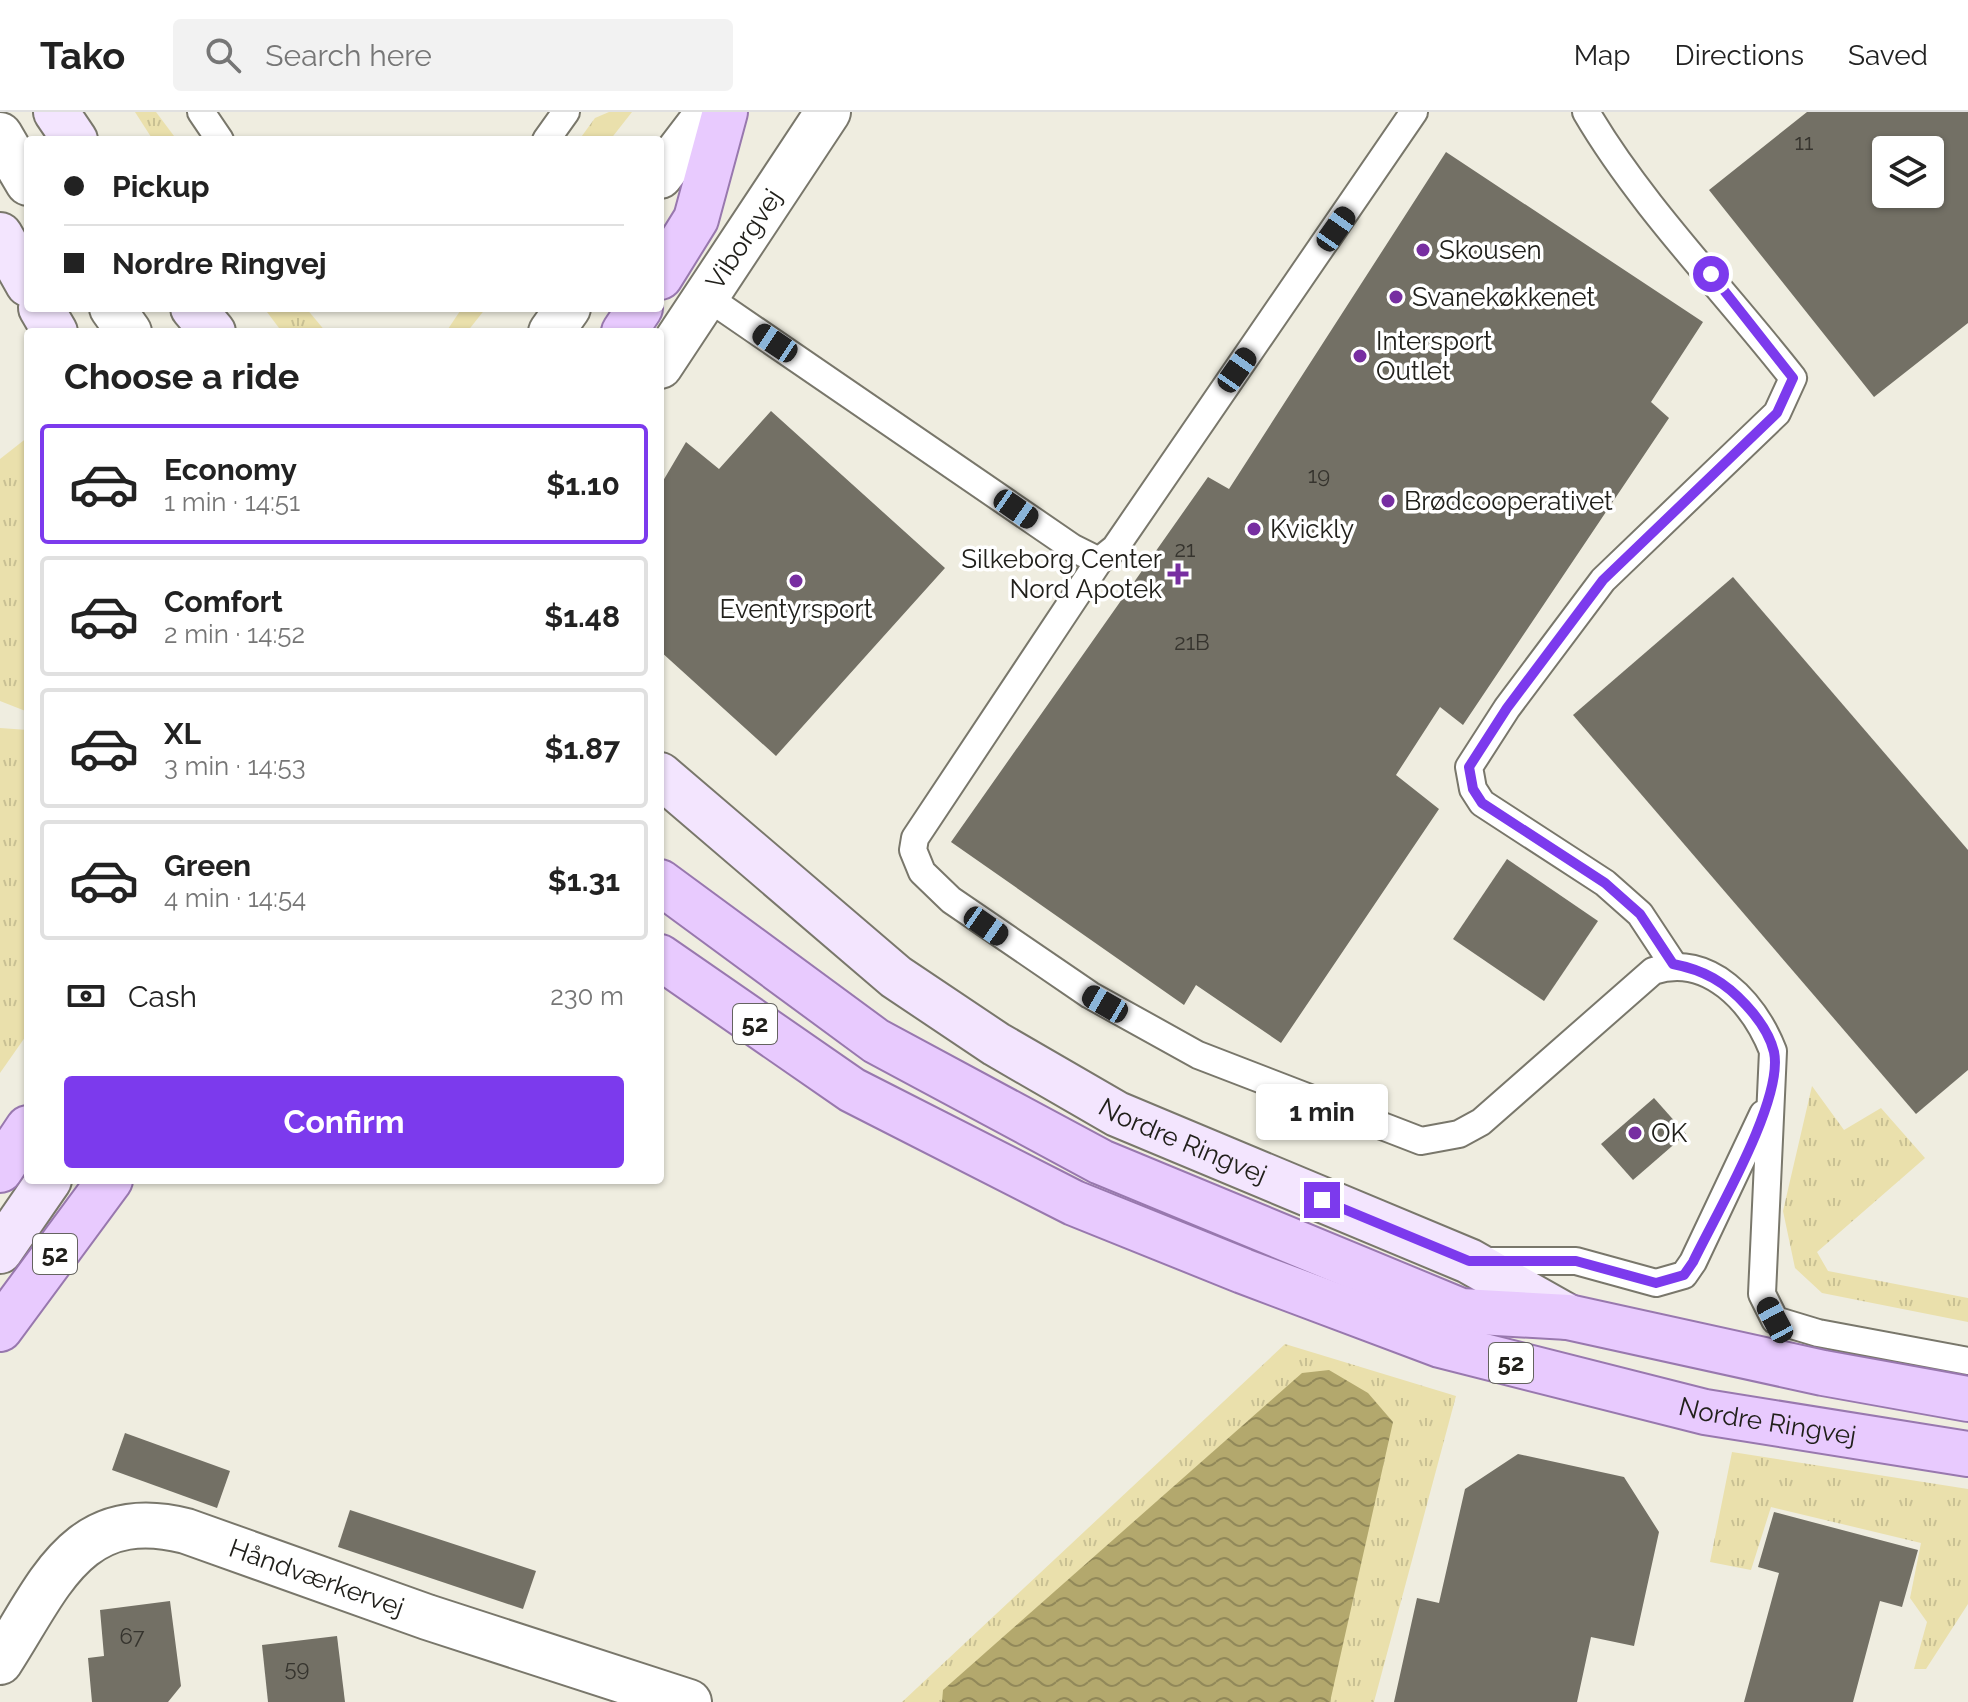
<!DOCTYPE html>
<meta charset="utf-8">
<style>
:root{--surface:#fff;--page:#f2f2f2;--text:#222;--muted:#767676;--line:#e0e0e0;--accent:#7c3aed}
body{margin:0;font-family:Raleway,sans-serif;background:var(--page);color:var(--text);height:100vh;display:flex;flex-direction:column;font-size:30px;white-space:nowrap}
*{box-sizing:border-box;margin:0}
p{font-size:26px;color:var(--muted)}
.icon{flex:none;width:44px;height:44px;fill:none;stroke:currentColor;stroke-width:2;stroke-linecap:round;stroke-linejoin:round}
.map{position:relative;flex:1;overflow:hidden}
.side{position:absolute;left:24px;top:216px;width:640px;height:856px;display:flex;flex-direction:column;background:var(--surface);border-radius:8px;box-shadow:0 2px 6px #0004}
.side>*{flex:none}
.banner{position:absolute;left:24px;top:24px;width:640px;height:176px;border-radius:8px;box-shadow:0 2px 6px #0004;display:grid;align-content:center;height:176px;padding:0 40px;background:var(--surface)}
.fabs{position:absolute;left:1872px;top:24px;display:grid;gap:16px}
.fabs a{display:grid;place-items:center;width:72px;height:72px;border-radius:8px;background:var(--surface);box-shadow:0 2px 6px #0004;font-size:40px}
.end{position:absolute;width:36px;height:36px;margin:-18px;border:10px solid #7c3aed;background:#fff;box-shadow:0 0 0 4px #fff}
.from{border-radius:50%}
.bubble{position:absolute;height:56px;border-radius:8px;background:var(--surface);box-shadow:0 2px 6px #0004;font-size:26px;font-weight:700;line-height:56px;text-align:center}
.car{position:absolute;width:24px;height:48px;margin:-24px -12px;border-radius:10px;box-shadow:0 0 6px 2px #0007;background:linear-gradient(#222 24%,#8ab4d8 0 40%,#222 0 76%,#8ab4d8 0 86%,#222 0)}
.banner b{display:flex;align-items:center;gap:28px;height:76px;font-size:30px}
.banner b+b{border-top:2px solid var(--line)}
.banner i{width:20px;height:20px;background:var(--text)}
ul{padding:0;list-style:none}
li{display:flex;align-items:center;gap:24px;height:120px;margin:0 16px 12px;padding:0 24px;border:4px solid var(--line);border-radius:8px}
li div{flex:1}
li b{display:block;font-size:30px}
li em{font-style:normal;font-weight:700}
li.active{border-color:var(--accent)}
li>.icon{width:72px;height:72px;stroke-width:1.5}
h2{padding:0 40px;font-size:36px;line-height:96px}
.pay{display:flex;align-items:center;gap:20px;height:88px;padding:0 40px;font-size:30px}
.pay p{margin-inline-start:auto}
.cta{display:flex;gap:16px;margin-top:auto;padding:16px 40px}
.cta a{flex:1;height:92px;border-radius:8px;background:var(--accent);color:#fff;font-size:32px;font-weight:700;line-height:92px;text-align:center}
header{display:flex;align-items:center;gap:48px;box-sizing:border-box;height:112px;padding:0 40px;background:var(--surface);border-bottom:2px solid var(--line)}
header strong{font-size:38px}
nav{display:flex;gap:44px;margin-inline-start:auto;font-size:28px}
.search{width:560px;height:72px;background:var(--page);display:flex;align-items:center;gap:20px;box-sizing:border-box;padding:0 28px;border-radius:8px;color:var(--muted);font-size:30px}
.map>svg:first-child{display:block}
</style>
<header>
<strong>Tako</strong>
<div class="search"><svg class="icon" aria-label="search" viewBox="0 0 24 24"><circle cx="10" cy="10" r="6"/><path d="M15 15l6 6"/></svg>Search here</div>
<nav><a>Map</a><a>Directions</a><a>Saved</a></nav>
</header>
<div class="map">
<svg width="1968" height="1590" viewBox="0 0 1968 1590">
<defs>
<pattern id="grass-tufts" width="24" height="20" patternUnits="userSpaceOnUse" patternTransform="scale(2)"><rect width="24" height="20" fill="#eae0ac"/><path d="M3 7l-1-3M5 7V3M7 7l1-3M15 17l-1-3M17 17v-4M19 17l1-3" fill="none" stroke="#c8c093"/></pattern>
<pattern id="water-waves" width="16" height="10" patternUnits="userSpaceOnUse" patternTransform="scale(2)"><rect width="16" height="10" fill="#b3a86d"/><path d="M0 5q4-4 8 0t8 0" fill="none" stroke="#918859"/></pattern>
</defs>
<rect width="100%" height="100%" fill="#efede0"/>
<g fill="url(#grass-tufts)">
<path d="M135,0H156L177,28H153Z"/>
<path d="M609,0H632L610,28H579L595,6Z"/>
<path d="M264,196H306L326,220H282Z"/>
<path d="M462,196H486L467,220H446Z"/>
<path d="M28,325V600L0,589V347Z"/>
<path d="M0,616L28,618V921L0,961Z"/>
<path d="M1812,974L1844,1018L1881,996L1925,1046L1817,1140L1828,1159L1968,1186V1210L1822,1181L1795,1156L1783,1099Z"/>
<path d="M1285,1232L1456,1284L1374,1590H902Z"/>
<path d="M1732,1340L1968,1377V1492L1926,1557H1914L1927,1510L1910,1486L1921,1431L1771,1395L1751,1458L1710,1450Z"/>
</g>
<path fill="url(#water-waves)" d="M1329,1258L1368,1281L1393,1310L1330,1590H942L943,1578L1302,1261Z"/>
<g fill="#737065" fill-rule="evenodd">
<path d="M1807,0H1968V211L1874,285L1709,78ZM1886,38H1930V82H1886Z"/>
<path d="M1446,40L1703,210L1651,290L1669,306L1463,613L1440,595L1396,663L1439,697L1281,931L1196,873L1184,893L951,730L1208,365L1229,377Z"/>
<path d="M771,299L945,456L776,644L660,539V374L686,330L719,357Z"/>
<path d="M1733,465L1968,738V958L1916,1002L1573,603Z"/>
<path d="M1507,747L1598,809L1544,889L1453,827Z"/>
<path d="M1654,986L1686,1022L1633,1068L1601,1032Z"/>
<path d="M125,1321L230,1359L217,1396L112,1358Z"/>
<path d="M1518,1342L1624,1365L1659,1420L1634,1534L1591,1525L1577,1590H1394L1417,1486L1439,1491L1465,1377Z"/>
<path d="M350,1398L536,1459L523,1497L338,1435Z"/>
<path d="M1774,1400L1918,1438L1902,1495L1880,1489L1853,1590H1744L1779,1461L1758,1455Z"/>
<path d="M170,1489L181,1574L168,1590H92L88,1546L104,1544L100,1498Z"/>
<path d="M337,1524L345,1590H268L262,1533Z"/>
</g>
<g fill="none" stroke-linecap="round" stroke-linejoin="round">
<defs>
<g id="service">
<path d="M201,0L220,28"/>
<path d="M1414,0L1115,436L1099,449L915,726L913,738L922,760L951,788L1090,883L1198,943L1421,1029L1459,1022L1481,1010L1653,859C1709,840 1754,891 1773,939L1762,1182L1775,1208L1818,1221L1968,1249"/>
<path d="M1586,0C1641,94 1725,179 1793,266L1777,301L1603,468L1507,596L1469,655L1473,677L1482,691L1605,771L1640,802L1673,852"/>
<path d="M546,28L566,0"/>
<path d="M704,183L1073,436L1099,449"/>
<path d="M1479,1149H1576L1656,1171L1684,1163L1693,1150L1763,1002"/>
</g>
<g id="minor">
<path id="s1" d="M0,1550C50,1473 77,1391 186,1419L427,1505L689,1590"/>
</g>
<g id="tertiary">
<path d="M0,23L28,71"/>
<path d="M660,64L709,0"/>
<path d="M112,196L129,220"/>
<path d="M551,220L568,196"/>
<path id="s2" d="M660,254L828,0"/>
</g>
<g id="secondary">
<path d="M56,0L75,28"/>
<path d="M0,123L28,172"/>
<path d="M41,196L55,220"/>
<path d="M193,196L213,220"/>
<path id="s3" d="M660,663L896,865L996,932L1117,1002L1469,1149L1568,1205"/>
<path d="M0,1139L49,1068"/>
</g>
<g id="primary">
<path d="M660,165L696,107L725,0"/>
<path d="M624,220L640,196"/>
<path d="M660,770L876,929L1101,1050L1461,1199L1568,1205L1823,1261L1968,1287"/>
<path id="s4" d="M660,845L852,978L1074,1091L1243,1159L1440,1233L1705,1300L1968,1342"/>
<path d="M0,1058L28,1016"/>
<path d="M0,1217L110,1068"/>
</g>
</defs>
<use href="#service" stroke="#79776b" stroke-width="30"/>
<use href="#minor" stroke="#79776b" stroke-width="48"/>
<use href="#tertiary" stroke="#79776b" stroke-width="48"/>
<use href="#secondary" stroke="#79776b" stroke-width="48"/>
<use href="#primary" stroke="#9878ae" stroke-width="48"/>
<use href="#service" stroke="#fff" stroke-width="26"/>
<use href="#minor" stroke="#fff" stroke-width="44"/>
<use href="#tertiary" stroke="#fff" stroke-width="44"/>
<use href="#secondary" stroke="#f3e5fe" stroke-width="44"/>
<use href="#primary" stroke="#e8cafe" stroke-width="44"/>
</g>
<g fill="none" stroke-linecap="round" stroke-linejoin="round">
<path stroke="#7c3aed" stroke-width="10" d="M1322,1088L1469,1149H1576L1656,1171L1684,1163L1693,1150C1715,1104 1784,988 1774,940C1770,923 1758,906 1746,893C1725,870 1704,858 1673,852L1640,802L1605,771L1482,691L1473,677L1469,655L1507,596L1603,468L1777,301L1793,266L1711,162"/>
</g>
<g fill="#772ea1" stroke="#fff" stroke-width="3">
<circle cx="1423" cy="138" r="8"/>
<circle cx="1396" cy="185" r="8"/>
<circle cx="1360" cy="244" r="8"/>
<circle cx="1388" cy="389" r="8"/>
<circle cx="1254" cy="417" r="8"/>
<path d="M1174 450h8v8h8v8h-8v8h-8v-8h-8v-8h8z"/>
<circle cx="796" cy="469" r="8"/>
<circle cx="1635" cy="1021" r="8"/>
</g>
<g text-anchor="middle" stroke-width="7" stroke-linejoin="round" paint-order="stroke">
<g font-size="22" fill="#36342e">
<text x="1804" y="38">11</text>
<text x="1319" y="371">19</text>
<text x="1185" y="445">21</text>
<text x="1192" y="538">21B</text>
<text x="132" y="1532">67</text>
<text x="297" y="1564">59</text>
</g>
<g fill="#fff" stroke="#64635f" stroke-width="2">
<rect x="733" y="892" width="44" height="40" rx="6"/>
<rect x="33" y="1122" width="44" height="40" rx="6"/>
<rect x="1489" y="1231" width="44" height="40" rx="6"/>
</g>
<g font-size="24" font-weight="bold" fill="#21201b">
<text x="755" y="920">52</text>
<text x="55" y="1150">52</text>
<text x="1511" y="1259">52</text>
</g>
<g font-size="26" fill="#21201b" stroke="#fff">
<text dy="9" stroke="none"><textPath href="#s2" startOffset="152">Viborgvej</textPath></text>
<text dy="9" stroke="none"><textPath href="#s3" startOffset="642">Nordre Ringvej</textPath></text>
<text dy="9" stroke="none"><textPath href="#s4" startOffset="1212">Nordre Ringvej</textPath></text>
<text dy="9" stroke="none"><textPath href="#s1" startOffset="390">Håndværkervej</textPath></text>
</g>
<g font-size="26" fill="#21201b" stroke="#fff" text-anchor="start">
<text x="1439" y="147">Skousen</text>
<text x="1412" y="194">Svanekøkkenet</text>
<text x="1376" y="238">Intersport<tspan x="1376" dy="30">Outlet</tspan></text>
<text x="1404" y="398">Brødcooperativet</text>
<text x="1270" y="426">Kvickly</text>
<text x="1162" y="456" text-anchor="end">Silkeborg Center<tspan x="1162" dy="30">Nord Apotek</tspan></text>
<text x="796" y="506" text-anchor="middle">Eventyrsport</text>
<text x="1651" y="1030">OK</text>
</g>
</g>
</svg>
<div class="fabs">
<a><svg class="icon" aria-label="layers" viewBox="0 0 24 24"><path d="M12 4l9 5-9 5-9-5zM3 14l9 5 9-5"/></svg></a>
</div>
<i class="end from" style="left:1711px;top:162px"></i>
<i class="end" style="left:1322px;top:1088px"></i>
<div class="bubble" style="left:1256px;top:972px;width:132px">1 min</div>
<i class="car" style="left:1336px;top:117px;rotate:35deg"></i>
<i class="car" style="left:775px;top:231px;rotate:304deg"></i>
<i class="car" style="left:1237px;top:258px;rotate:35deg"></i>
<i class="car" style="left:1016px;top:397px;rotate:125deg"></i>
<i class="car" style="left:986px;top:814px;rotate:125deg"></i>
<i class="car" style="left:1105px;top:892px;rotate:300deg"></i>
<i class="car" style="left:1775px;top:1208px;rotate:332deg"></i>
<div class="banner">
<b><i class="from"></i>Pickup</b>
<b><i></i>Nordre Ringvej</b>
</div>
<section class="side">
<h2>Choose a ride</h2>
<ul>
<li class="active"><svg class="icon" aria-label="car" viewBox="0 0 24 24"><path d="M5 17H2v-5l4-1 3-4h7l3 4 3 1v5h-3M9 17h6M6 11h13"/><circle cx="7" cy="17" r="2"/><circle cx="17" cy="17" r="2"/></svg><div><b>Economy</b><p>1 min · 14:51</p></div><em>$1.10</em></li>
<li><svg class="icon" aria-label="car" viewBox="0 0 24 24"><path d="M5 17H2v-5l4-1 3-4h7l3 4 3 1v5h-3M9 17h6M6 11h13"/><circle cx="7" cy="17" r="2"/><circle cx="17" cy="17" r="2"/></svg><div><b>Comfort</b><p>2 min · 14:52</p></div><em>$1.48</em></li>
<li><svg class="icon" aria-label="car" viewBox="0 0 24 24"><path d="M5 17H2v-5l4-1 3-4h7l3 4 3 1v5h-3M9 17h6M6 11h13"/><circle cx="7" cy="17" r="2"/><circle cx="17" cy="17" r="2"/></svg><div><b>XL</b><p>3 min · 14:53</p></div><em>$1.87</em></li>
<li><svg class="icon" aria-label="car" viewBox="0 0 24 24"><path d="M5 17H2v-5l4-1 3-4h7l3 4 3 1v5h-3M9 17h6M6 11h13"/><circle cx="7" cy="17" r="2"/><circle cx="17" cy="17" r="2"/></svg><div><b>Green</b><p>4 min · 14:54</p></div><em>$1.31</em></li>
</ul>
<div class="pay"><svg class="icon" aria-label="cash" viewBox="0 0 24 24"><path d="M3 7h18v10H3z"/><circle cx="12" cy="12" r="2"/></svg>Cash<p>230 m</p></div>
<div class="cta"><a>Confirm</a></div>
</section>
</div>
